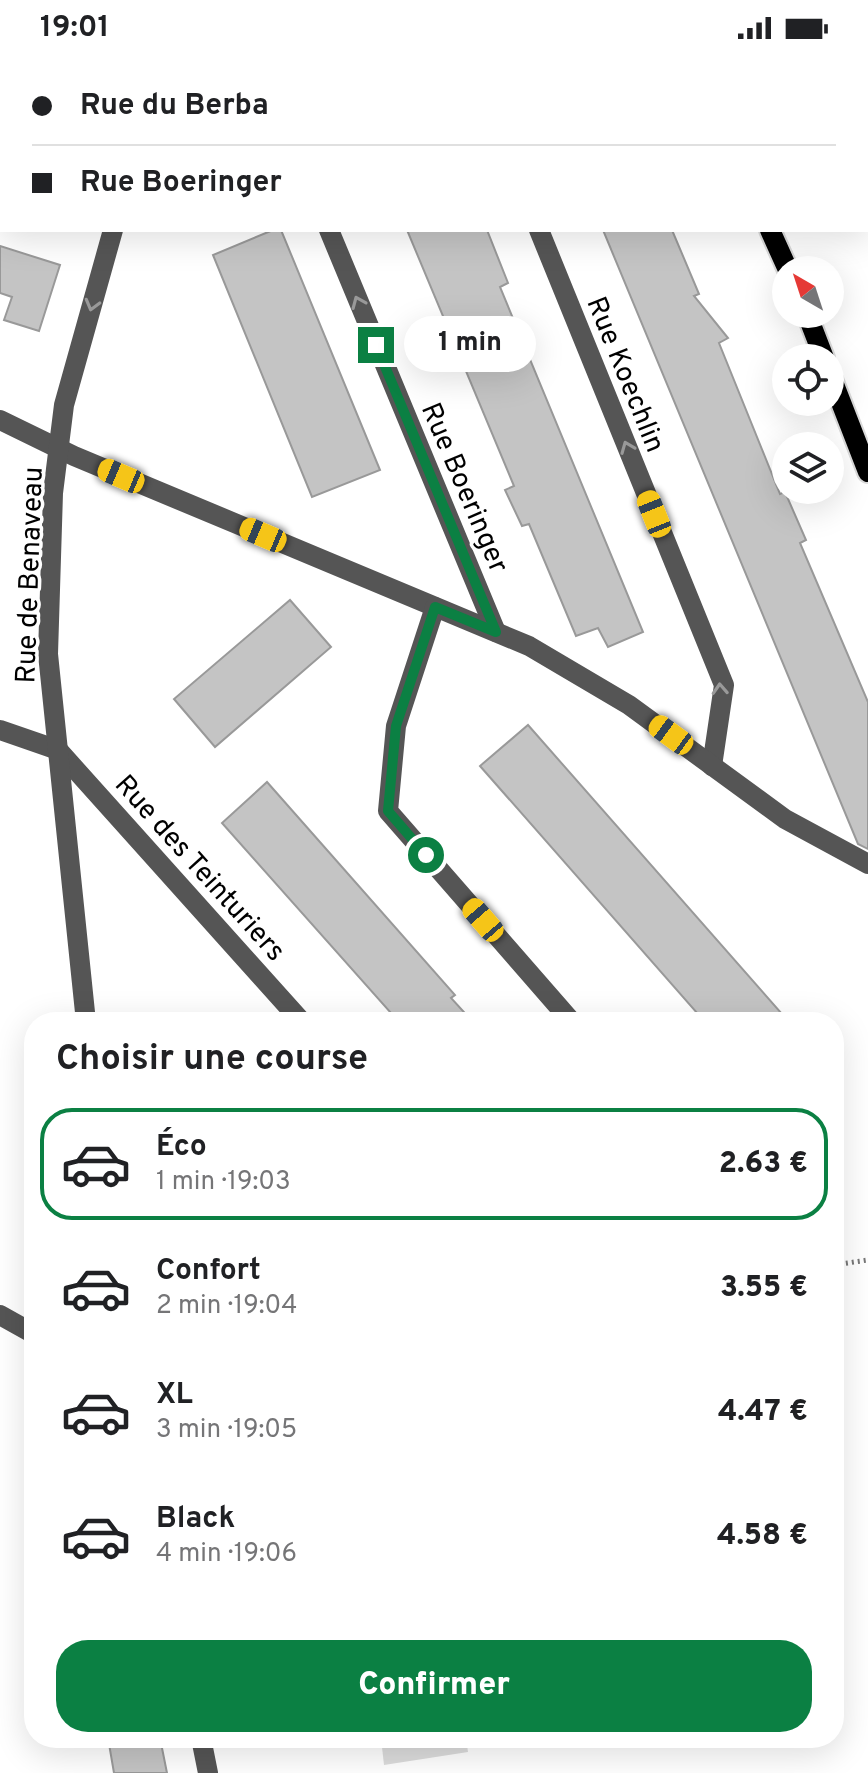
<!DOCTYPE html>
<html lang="fr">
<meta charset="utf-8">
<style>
:root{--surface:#fff;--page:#f2f2f2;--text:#202124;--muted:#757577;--line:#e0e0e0;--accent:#0b8043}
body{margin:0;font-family:Overpass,sans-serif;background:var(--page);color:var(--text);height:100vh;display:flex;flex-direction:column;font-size:30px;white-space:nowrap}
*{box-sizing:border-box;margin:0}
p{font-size:26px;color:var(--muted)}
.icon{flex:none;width:44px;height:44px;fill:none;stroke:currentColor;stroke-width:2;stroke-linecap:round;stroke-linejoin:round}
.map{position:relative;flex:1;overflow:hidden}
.panel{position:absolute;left:24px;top:956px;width:820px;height:736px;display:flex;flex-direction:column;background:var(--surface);border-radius:32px;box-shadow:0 8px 32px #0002}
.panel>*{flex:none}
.hud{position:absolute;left:0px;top:0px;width:868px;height:176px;box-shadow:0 8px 32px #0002;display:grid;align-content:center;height:176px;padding:0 32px;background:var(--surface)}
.needle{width:52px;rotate:321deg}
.fabs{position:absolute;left:772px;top:200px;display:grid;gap:16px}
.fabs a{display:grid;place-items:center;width:72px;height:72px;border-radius:50%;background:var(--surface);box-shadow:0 8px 32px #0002;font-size:40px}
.end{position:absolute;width:36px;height:36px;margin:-18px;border:10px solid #0b8043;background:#fff;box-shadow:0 0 0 4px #fff}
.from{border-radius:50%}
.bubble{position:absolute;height:56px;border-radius:28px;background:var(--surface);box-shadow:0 8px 32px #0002;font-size:26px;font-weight:800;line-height:56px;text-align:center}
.car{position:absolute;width:24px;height:48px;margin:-24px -12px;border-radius:10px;box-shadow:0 0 6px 2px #0007;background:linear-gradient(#f5c518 24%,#345 0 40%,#f5c518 0 76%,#345 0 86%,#f5c518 0)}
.hud b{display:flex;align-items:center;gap:28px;height:76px;font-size:30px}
.hud b+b{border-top:2px solid var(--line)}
.hud i{width:20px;height:20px;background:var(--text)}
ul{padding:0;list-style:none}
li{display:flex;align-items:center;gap:24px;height:112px;margin:0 16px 12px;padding:0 16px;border:4px solid transparent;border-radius:32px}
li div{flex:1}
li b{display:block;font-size:30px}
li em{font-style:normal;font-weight:800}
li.active{border-color:var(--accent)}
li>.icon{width:72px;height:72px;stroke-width:1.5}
h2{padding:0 32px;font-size:36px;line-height:96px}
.primary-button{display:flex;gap:16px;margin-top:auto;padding:16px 32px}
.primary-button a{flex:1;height:92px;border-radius:32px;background:var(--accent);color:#fff;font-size:32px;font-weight:800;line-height:92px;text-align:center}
.status{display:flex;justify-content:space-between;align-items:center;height:56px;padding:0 40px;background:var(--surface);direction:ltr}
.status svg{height:22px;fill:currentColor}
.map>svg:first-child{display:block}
</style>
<div class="status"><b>19:01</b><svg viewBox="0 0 49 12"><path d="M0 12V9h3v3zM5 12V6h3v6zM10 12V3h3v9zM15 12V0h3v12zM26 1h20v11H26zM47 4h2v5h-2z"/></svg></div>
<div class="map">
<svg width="868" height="1717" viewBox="0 0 868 1717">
<rect width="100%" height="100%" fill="#fff"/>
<path fill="#dcdcdc" d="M381,1682H466L468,1696L384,1709Z"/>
<g fill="#c4c4c4" stroke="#999" stroke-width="2">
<path d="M273,174H281L380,414L312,441L213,199Z"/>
<path d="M407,174H487L508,227L500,231L643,576L608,591L598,572L576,580L529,468L522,470L505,434L514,430Z"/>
<path d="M603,174H672L699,238L694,240L728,282L719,287L780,438L785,436L806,484L800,487L868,646V793L858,788Z"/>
<path d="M0,190L60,209L39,275L4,264L12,241L0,237Z"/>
<path d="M290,544L331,591L215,691L174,643Z"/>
<path d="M528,669L789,966H705L480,710Z"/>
<path d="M267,726L455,939L451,942L473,966H399L222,767Z"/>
<path d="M108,1682H160L167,1717H114Z"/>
</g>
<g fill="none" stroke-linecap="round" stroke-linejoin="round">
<defs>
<g id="major">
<path d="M694,0L695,2"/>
<path d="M770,174L788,214"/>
<path d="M807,258L824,302"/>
<path d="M830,318L868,416"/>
</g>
</defs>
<use href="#major" stroke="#dbdbdb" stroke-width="24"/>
<path stroke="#777" stroke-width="5" stroke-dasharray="2 4" stroke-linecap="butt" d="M834,1209L868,1204"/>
<g stroke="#555" stroke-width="20">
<path d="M256,0L257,2"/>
<path d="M468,0L469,2"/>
<path d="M160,2L161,0"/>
<path d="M329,174L496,576"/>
<path d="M539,174L724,629L712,710"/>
<path d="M0,364L74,400L529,590L629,649L785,763L868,808"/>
<path d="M435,551L396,670L388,755L572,966"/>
<path d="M0,674L58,694L302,966"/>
<path d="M86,966L48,598L53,437L64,349L113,174"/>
<path d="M0,1259L34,1278"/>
<path d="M201,1682L208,1717"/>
</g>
<use href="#major" stroke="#000" stroke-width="20"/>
</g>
<defs><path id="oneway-chevron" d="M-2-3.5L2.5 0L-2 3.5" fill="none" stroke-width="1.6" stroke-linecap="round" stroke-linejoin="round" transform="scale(2)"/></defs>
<g stroke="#999">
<use href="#oneway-chevron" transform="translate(358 246) rotate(-113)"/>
<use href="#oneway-chevron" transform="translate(92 249) rotate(105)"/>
<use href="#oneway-chevron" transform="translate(627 391) rotate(-112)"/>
<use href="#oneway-chevron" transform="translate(720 633) rotate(-93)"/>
</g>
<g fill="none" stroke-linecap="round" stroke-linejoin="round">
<path stroke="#0b8043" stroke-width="10" d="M376,289L496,576L435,551L396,670L388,755L426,799"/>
</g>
<g text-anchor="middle" stroke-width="7" stroke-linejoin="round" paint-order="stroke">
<g font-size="28" fill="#000" stroke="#fff">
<text transform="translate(627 318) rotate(68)" y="10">Rue Koechlin</text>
<text transform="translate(466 431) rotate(67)" y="10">Rue Boeringer</text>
<text transform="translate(28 519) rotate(-88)" y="10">Rue de Benaveau</text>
<text transform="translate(201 811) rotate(48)" y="10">Rue des Teinturiers</text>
</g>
</g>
</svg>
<div class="fabs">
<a><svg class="needle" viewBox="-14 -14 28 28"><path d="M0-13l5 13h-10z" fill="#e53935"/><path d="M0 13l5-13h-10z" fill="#757577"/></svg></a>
<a><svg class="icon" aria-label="locate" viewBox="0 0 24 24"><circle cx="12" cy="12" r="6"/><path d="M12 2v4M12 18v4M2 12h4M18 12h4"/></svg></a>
<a><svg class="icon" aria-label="layers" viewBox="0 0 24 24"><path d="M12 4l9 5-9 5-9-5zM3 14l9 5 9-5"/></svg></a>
</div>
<i class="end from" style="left:426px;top:799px"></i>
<i class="end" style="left:376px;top:289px"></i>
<div class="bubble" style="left:404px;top:260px;width:132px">1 min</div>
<i class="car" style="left:121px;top:420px;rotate:293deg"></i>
<i class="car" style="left:654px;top:458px;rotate:338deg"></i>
<i class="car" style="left:263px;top:479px;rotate:293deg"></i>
<i class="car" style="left:671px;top:679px;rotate:306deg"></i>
<i class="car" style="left:483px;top:864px;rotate:319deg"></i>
<div class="hud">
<b><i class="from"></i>Rue du Berba</b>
<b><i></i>Rue Boeringer</b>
</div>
<section class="panel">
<h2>Choisir une course</h2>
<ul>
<li class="active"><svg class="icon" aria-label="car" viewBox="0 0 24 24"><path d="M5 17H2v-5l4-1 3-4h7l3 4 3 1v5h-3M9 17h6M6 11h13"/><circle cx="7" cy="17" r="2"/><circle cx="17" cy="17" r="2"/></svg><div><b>Éco</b><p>1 min · 19:03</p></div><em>2.63 €</em></li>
<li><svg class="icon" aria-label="car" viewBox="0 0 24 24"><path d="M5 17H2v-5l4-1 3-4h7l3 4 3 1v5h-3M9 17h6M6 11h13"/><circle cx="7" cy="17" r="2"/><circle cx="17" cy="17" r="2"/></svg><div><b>Confort</b><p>2 min · 19:04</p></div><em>3.55 €</em></li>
<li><svg class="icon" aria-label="car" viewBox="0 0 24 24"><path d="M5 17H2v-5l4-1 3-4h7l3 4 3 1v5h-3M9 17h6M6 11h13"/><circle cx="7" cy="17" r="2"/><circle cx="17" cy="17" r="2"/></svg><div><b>XL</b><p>3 min · 19:05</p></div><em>4.47 €</em></li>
<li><svg class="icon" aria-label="car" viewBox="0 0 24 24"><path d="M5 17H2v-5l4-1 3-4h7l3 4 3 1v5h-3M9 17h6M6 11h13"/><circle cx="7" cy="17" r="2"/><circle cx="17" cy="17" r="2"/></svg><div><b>Black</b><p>4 min · 19:06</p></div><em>4.58 €</em></li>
</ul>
<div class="primary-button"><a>Confirmer</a></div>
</section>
</div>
